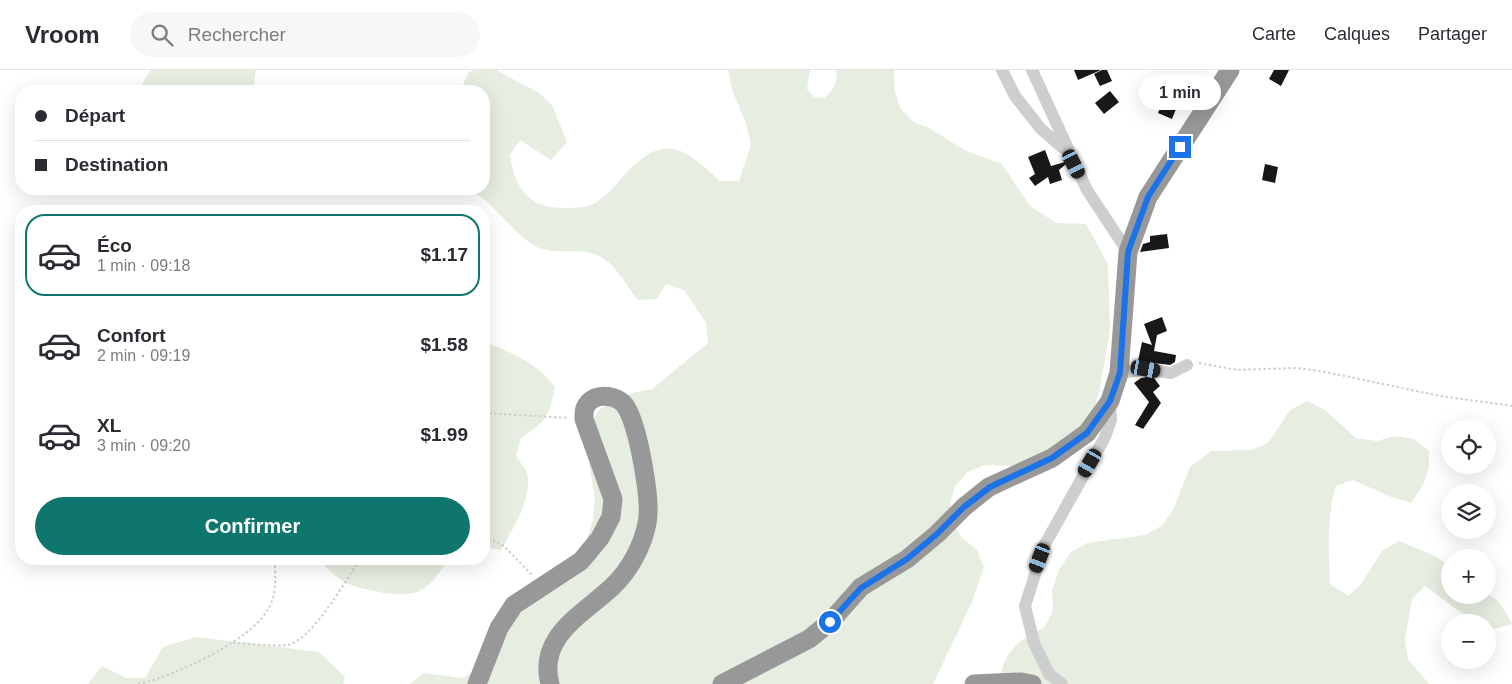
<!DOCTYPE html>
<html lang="fr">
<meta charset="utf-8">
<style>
:root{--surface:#fff;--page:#f7f7f7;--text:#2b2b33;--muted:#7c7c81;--line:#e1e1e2;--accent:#0f766e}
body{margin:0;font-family:Arial,sans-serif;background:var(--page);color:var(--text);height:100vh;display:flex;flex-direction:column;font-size:19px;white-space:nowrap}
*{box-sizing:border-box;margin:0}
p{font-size:16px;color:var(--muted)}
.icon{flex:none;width:28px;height:28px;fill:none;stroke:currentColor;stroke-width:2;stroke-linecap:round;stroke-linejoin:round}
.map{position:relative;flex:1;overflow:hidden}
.panel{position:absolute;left:15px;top:135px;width:475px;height:360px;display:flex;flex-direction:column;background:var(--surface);border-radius:20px;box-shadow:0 5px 20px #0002}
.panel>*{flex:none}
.guide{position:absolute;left:15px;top:15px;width:475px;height:110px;border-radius:20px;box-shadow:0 5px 20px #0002;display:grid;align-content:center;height:110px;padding:0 20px;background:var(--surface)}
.fabs{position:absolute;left:1441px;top:349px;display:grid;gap:10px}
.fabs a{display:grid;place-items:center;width:55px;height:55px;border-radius:50%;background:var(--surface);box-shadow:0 5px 20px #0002;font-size:25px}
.end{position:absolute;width:22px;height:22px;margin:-11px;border:6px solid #1a73e8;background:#fff;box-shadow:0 0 0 2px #fff}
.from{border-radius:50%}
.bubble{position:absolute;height:35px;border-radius:18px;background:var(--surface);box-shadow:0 5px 20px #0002;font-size:16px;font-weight:600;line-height:35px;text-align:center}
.car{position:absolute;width:15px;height:30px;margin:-15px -8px;border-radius:6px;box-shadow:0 0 4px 1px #0007;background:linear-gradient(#222 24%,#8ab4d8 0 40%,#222 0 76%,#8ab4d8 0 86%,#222 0)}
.guide b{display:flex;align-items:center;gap:18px;height:48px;font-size:19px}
.guide b+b{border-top:1px solid var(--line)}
.guide i{width:12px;height:12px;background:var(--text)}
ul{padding:9px 0 0;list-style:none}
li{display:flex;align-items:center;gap:15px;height:82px;margin:0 10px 8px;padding:0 10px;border:2px solid transparent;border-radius:20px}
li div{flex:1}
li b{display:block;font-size:19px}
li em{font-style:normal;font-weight:600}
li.current{border-color:var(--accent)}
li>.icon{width:45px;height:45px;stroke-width:1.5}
.action{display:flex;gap:10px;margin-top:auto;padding:10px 20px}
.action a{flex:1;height:58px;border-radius:30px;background:var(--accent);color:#fff;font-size:20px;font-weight:600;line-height:58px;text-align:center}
header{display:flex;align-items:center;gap:30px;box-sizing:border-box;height:70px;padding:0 25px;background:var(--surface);border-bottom:1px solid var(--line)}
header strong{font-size:24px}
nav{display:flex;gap:28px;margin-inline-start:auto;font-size:18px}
.search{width:350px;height:45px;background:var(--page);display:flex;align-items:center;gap:12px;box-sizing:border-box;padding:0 18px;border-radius:28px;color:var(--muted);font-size:19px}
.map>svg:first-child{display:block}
</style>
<header>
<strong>Vroom</strong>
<div class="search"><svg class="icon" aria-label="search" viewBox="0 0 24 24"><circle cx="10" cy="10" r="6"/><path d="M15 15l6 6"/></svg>Rechercher</div>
<nav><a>Carte</a><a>Calques</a><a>Partager</a></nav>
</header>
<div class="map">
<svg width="1512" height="614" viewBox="0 0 1512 614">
<rect width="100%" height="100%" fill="#fff"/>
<g fill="#e5eee0">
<path d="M151,0H256L253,21H141L143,12Z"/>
<path d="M474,0H496L539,23L552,35L567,72L551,90L520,70L510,85C515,118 527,137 563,138C572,138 584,138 593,134C617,123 639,73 673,79C691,82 706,99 720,111H739L751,75L746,53L732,20L728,0H810L807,19L814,27L824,28C834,20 838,12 836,0H894L895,22L901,39L914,52L931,59L964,80L1002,94L1030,136L1056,153L1086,154L1108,194L1110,259L1100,318L1087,364L1042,397L985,395L968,402L955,416L950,434L952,452L962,468L977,480L984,497L972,532L933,614H410L424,603L463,608L480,598L508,543L576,484L587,469L593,450L595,429L586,375L589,356L600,339L633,323L652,319L708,273L706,253L684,220L666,214L657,229L638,230C626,216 619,199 604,189C581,173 554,190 530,173C506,156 493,130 466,119H484V21H460L469,2Z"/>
<path d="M484,272C512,282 537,293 555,317C549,347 546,352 521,368L516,386C519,391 525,397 527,403C533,429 513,458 501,480L484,477Z"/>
<path d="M1307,331L1325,340L1356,368L1377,371L1395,366L1414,369L1429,381C1430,405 1425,414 1411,433L1391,427L1353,410L1336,416C1326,448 1329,481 1330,514L1348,526L1361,514L1382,481L1399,471L1435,486L1450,496V525C1487,525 1494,516 1512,554L1494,559L1488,555V552C1467,552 1442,527 1425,516L1412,529L1405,570L1408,589L1429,614H1001C999,585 1019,569 1044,558L1053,541L1052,520L1059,500L1071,482L1087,473L1145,465L1163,455L1174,438L1190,397L1211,381L1251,380L1268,373L1290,340Z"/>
<path d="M317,489H449C441,500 433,514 420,521C404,529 356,520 341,510C332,504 325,495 317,489Z"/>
<path d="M196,567L319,582L345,607L343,614H88L102,596L127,608H145L163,577Z"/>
</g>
<g fill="#181818">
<path d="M1074,0H1101L1078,10Z"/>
<path d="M1102,0H1107L1112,11L1100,16L1094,4Z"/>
<path d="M1274,0H1289L1281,16L1269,9Z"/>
<path d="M1185,13L1187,14L1185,20L1189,24L1183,31L1180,29L1172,49L1158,43L1163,31L1168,33Z"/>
<path d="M1110,21L1119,32L1104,44L1095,33Z"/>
<path d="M1045,80L1051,96L1065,92L1066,94L1059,100L1062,110L1050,114L1048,107L1035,116L1029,108L1035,104L1028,87Z"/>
<path d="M1265,94L1278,97L1275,113L1262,110Z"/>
<path d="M1167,164L1169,178L1140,182L1143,174L1150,172V166Z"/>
<path d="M1162,247L1167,261L1157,265L1154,281L1176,285L1175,292L1170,295L1138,291L1142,272L1152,275L1144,254Z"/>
<path d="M1147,307L1154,308L1160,316L1153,322L1161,333L1143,359L1135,355L1149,332L1134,313L1141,308Z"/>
</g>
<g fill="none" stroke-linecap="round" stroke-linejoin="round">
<g stroke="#cecece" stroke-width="2" stroke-dasharray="2.5 2.5" stroke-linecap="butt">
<path d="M1199,293L1237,300L1297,298L1326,302L1440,326L1512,336"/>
<path d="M484,343L569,348"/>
<path d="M484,465L504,476L533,506"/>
<path d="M233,573C244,573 280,577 288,575C313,569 346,510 360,489"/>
<path d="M138,614C173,607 248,572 267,541C277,527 276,505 274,489"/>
</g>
<g stroke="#cecece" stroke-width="12">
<path d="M1002,0L1015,26L1041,59L1063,78"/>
<path d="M1032,0L1087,120L1128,182"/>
<path d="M1119,303L1147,299L1171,303L1187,295"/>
<path d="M1062,614L1049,604L1034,573L1025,536L1044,476L1105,367L1111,350L1110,331"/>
</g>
<g stroke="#989898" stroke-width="19">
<path d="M477,614L499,558L514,535L581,491L600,468L611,447L613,429L584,349C584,346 584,340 585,338C592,321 618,324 626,337C638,356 652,431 647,453C643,475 630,500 613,516C584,544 537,566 550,614"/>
<path d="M722,614L809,569L830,552L861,517L907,489L937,464L964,437L989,417L1052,388L1087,363L1110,331L1119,303L1128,182L1148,127L1230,0"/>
<path d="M974,614L1021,612L1032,614"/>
</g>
</g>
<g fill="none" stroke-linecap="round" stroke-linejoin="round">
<path stroke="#1a73e8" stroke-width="6" d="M830,552L861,518L907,489L937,464L964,437L990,417L1052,388L1087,363L1110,331L1120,303L1128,182L1148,127L1180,77"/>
</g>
</svg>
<div class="fabs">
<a><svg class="icon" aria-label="locate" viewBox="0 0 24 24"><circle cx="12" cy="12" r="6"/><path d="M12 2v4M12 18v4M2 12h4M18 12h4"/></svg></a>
<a><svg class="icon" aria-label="layers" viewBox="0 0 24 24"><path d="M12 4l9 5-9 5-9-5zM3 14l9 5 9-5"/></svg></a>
<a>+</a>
<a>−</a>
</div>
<i class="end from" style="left:830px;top:552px"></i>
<i class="end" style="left:1180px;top:77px"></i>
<div class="bubble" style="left:1139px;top:5px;width:82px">1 min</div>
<i class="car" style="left:1074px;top:94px;rotate:153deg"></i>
<i class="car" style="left:1146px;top:299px;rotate:100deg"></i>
<i class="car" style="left:1090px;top:393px;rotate:210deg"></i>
<i class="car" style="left:1040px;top:488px;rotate:201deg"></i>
<div class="guide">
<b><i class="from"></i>Départ</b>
<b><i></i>Destination</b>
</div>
<section class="panel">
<ul>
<li class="current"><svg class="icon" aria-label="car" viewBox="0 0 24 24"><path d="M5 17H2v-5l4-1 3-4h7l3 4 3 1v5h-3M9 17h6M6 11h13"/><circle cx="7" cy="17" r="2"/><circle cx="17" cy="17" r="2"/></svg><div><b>Éco</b><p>1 min · 09:18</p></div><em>$1.17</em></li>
<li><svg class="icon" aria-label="car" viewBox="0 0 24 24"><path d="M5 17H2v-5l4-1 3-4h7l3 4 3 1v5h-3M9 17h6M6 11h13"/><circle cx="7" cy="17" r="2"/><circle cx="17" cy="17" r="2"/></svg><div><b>Confort</b><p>2 min · 09:19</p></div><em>$1.58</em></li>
<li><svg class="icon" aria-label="car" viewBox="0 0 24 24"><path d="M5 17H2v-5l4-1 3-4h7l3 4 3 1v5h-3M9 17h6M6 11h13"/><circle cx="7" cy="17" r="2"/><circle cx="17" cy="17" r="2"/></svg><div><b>XL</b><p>3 min · 09:20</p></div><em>$1.99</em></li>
</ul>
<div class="action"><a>Confirmer</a></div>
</section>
</div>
